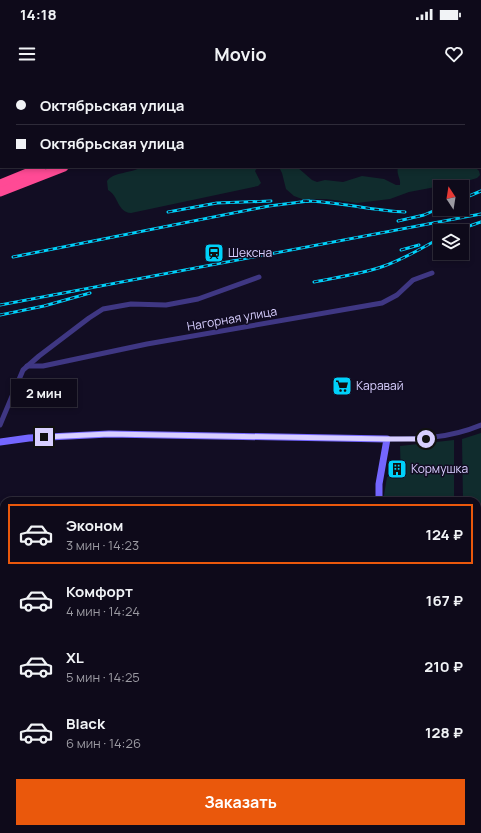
<!DOCTYPE html>
<html lang="ru">
<meta charset="utf-8">
<style>
:root{--surface:#0e0a1a;--page:#1c1827;--text:#f1f3f6;--muted:#9b9aa2;--line:#2e2b39;--accent:#ea580c}
body{margin:0;font-family:Manrope,sans-serif;background:var(--page);color:var(--text);height:100vh;display:flex;flex-direction:column;font-size:15px;white-space:nowrap}
*{box-sizing:border-box;margin:0}
p{font-size:13px;color:var(--muted)}
.icon{flex:none;width:22px;height:22px;fill:none;stroke:currentColor;stroke-width:2;stroke-linecap:round;stroke-linejoin:round}
.map{position:relative;flex:1;overflow:hidden}
.details{position:absolute;left:0px;top:417px;width:481px;height:336px;display:flex;flex-direction:column;background:var(--surface);border-radius:12px 12px 0 0;box-shadow:0 2px 6px #0003,0 0 0 1px var(--line)}
.details>*{flex:none}
.top-card{position:absolute;left:0px;top:0px;width:481px;height:88px;box-shadow:0 2px 6px #0003,0 0 0 1px var(--line);display:grid;align-content:center;height:88px;padding:0 16px;background:var(--surface)}
.needle{width:26px;rotate:348deg}
.buttons{position:absolute;left:433px;top:100px;display:grid;gap:8px}
.buttons a{display:grid;place-items:center;width:36px;height:36px;border-radius:0px;background:var(--surface);box-shadow:0 2px 6px #0003,0 0 0 1px var(--line);font-size:20px}
.end{position:absolute;width:18px;height:18px;margin:-9px;border:5px solid #d8cfff;background:#111;box-shadow:0 0 0 2px #111}
.from{border-radius:50%}
.bubble{position:absolute;height:28px;border-radius:0px;background:var(--surface);box-shadow:0 2px 6px #0003,0 0 0 1px var(--line);font-size:13px;font-weight:700;line-height:28px;text-align:center}
.top-card b{display:flex;align-items:center;gap:14px;height:38px;font-size:15px}
.top-card b+b{border-top:1px solid var(--line)}
.top-card i{width:10px;height:10px;background:var(--text)}
ul{padding:7px 0 0;list-style:none}
li{display:flex;align-items:center;gap:12px;height:60px;margin:0 8px 6px;padding:0 8px;border:2px solid transparent;border-radius:0px}
li div{flex:1}
li b{display:block;font-size:15px}
li em{font-style:normal;font-weight:700}
li.on{border-color:var(--accent)}
li>.icon{width:36px;height:36px;stroke-width:1.5}
.primary-button{display:flex;gap:8px;margin-top:auto;padding:8px 16px}
.primary-button a{flex:1;height:46px;border-radius:0px;background:var(--accent);color:#fff;font-size:16px;font-weight:700;line-height:46px;text-align:center}
.status{display:flex;justify-content:space-between;align-items:center;height:28px;padding:0 20px;background:var(--surface);direction:ltr}
.status svg{height:11px;fill:currentColor}
header{display:flex;justify-content:space-between;align-items:center;height:52px;padding:0 16px;background:var(--surface);font-size:18px;font-weight:700}
.map>svg:first-child{display:block}
</style>
<div class="status"><b>14:18</b><svg viewBox="0 0 49 12"><path d="M0 12V9h3v3zM5 12V6h3v6zM10 12V3h3v9zM15 12V0h3v12zM26 1h20v11H26zM47 4h2v5h-2z"/></svg></div>
<header><svg class="icon" aria-label="menu" viewBox="0 0 24 24"><path d="M4 6h16M4 12h16M4 18h16"/></svg>Movio<svg class="icon" aria-label="heart" viewBox="0 0 24 24"><path d="M12 20l-8-8c-3-5 5-10 8-4 3-6 11-1 8 4z"/></svg></header>
<div class="map">
<svg width="481" height="753" viewBox="0 0 481 753">
<rect width="100%" height="100%" fill="#120d23"/>
<g fill="#102c2d">
<path d="M141,87H258L255,91L261,103L258,106L131,133C117,132 119,116 108,110L107,101C115,91 131,94 141,87Z"/>
<path d="M279,87H297L312,100L317,102L325,100L343,102L362,96L384,99L396,105H400C401,98 396,95 398,87H475L479,91L480,95L477,98L467,101L409,112L390,119L357,123L326,119H302L294,116L286,109L282,93Z"/>
<path d="M481,353V436H477V421H463L462,359Z"/>
<path d="M454,360V421H383L387,397L401,395L400,366Z"/>
<rect x="477" y="505" width="4" height="69"/>
<rect x="477" y="647" width="4" height="85"/>
</g>
<g fill="none" stroke-linecap="round" stroke-linejoin="round">
<g stroke="#3f3783" stroke-width="5">
<path d="M27,286H43L147,264L382,223L397,215L413,200L432,193"/>
<path d="M0,345L23,290L39,276L89,238L103,229L131,224L166,225L198,219L259,197"/>
<path d="M387,359C420,359 450,358 481,345"/>
<path d="M0,565H4"/>
<path d="M0,653H4"/>
<path d="M477,736H481"/>
<path d="M217,753V749"/>
</g>
<g stroke="#7466ff" stroke-width="7">
<path d="M0,362L29,358L109,354L387,359L379,404V421"/>
<path d="M0,739H4"/>
<path d="M378,749V753"/>
</g>
<g stroke="#ff4a95" stroke-width="9">
<path d="M226,1L228,0"/>
<path d="M280,1L283,0"/>
<path d="M0,104L42,87"/>
<path d="M0,112L64,87"/>
</g>
<defs>
<g id="rail">
<path d="M462,119L481,111"/>
<path d="M303,121C338,121 371,131 405,132"/>
<path d="M168,132L217,123L271,121"/>
<path d="M398,141L424,135L440,128"/>
<path d="M455,151L481,142"/>
<path d="M401,170L419,165"/>
<path d="M13,177L269,126L309,121"/>
<path d="M314,202C338,197 362,194 384,186C404,179 422,168 440,158"/>
<path d="M0,225L481,134"/>
<path d="M0,235L44,226L90,213"/>
</g>
</defs>
<use href="#rail" stroke="#00d1fa" stroke-width="3"/>
<use href="#rail" stroke="#120d23" stroke-width="1.5" stroke-dasharray="4.5" stroke-linecap="butt"/>
</g>
<g fill="none" stroke-linecap="round" stroke-linejoin="round">
<path stroke="#d8cfff" stroke-width="5" d="M44,357L109,354L387,359H426"/>
</g>
<defs>
<symbol id="station-square" viewBox="-11 -11 22 22"><rect x="-9" y="-9" width="18" height="18" rx="4" fill="#00d1fa" stroke="#120d23"/><path d="M-3-6H3Q5-6 5-4V2Q5 4 3 4L4.5 6H3L1.5 4h-3L-3 6H-4.5L-3 4Q-5 4-5 2V-4Q-5-6-3-6ZM-3.5-4v3h7v-3ZM-3.5 1v1.5H-2V1ZM2 1v1.5H3.5V1Z" fill="#111"/></symbol>
<symbol id="supermarket-square" viewBox="-11 -11 22 22"><rect x="-9" y="-9" width="18" height="18" rx="4" fill="#00d1fa" stroke="#120d23"/><path d="M-6-5.5h2.5l.6 2H6L4.5 2H-2.5L-4.4-4H-6ZM-1.5 3.2a1.3 1.3 0 1 0 .1 0ZM3 3.2a1.3 1.3 0 1 0 .1 0Z" fill="#111"/></symbol>
<symbol id="building-square" viewBox="-11 -11 22 22"><rect x="-9" y="-9" width="18" height="18" rx="4" fill="#00d1fa" stroke="#120d23"/><path d="M-4-6H4V6H1V3H-1V6H-4ZM-2.5-4.3h1.7v1.8h-1.7ZM.8-4.3h1.7v1.8H.8ZM-2.5-1h1.7V.8h-1.7ZM.8-1h1.7V.8H.8Z" fill="#111"/></symbol>
</defs>
<g fill-rule="evenodd">
<use href="#station-square" x="203" y="162" width="22" height="22"/>
<use href="#supermarket-square" x="331" y="295" width="22" height="22"/>
<use href="#building-square" x="386" y="378" width="22" height="22"/>
</g>
<g text-anchor="middle" stroke-width="3" stroke-linejoin="round" paint-order="stroke">
<g font-size="12" fill="#d8cfff" stroke="#120d23" text-anchor="start">
<text x="228" y="177">Шексна</text>
<text x="356" y="310">Каравай</text>
<text x="411" y="393">Кормушка</text>
</g>
<g font-size="12" fill="#d8cfff" stroke="#120d23">
<text transform="translate(232 239) rotate(-10)" y="4">Нагорная улица</text>
</g>
</g>
</svg>
<div class="buttons">
<a><svg class="needle" viewBox="-14 -14 28 28"><path d="M0-13l5 13h-10z" fill="#e53935"/><path d="M0 13l5-13h-10z" fill="#9b9aa2"/></svg></a>
<a><svg class="icon" aria-label="layers" viewBox="0 0 24 24"><path d="M12 4l9 5-9 5-9-5zM3 14l9 5 9-5"/></svg></a>
</div>
<i class="end from" style="left:426px;top:359px"></i>
<i class="end" style="left:44px;top:357px"></i>
<div class="bubble" style="left:11px;top:299px;width:66px">2 мин</div>
<div class="top-card">
<b><i class="from"></i>Октябрьская улица</b>
<b><i></i>Октябрьская улица</b>
</div>
<section class="details">
<ul>
<li class="on"><svg class="icon" aria-label="car" viewBox="0 0 24 24"><path d="M5 17H2v-5l4-1 3-4h7l3 4 3 1v5h-3M9 17h6M6 11h13"/><circle cx="7" cy="17" r="2"/><circle cx="17" cy="17" r="2"/></svg><div><b>Эконом</b><p>3 мин · 14:23</p></div><em>124 ₽</em></li>
<li><svg class="icon" aria-label="car" viewBox="0 0 24 24"><path d="M5 17H2v-5l4-1 3-4h7l3 4 3 1v5h-3M9 17h6M6 11h13"/><circle cx="7" cy="17" r="2"/><circle cx="17" cy="17" r="2"/></svg><div><b>Комфорт</b><p>4 мин · 14:24</p></div><em>167 ₽</em></li>
<li><svg class="icon" aria-label="car" viewBox="0 0 24 24"><path d="M5 17H2v-5l4-1 3-4h7l3 4 3 1v5h-3M9 17h6M6 11h13"/><circle cx="7" cy="17" r="2"/><circle cx="17" cy="17" r="2"/></svg><div><b>XL</b><p>5 мин · 14:25</p></div><em>210 ₽</em></li>
<li><svg class="icon" aria-label="car" viewBox="0 0 24 24"><path d="M5 17H2v-5l4-1 3-4h7l3 4 3 1v5h-3M9 17h6M6 11h13"/><circle cx="7" cy="17" r="2"/><circle cx="17" cy="17" r="2"/></svg><div><b>Black</b><p>6 мин · 14:26</p></div><em>128 ₽</em></li>
</ul>
<div class="primary-button"><a>Заказать</a></div>
</section>
</div>
